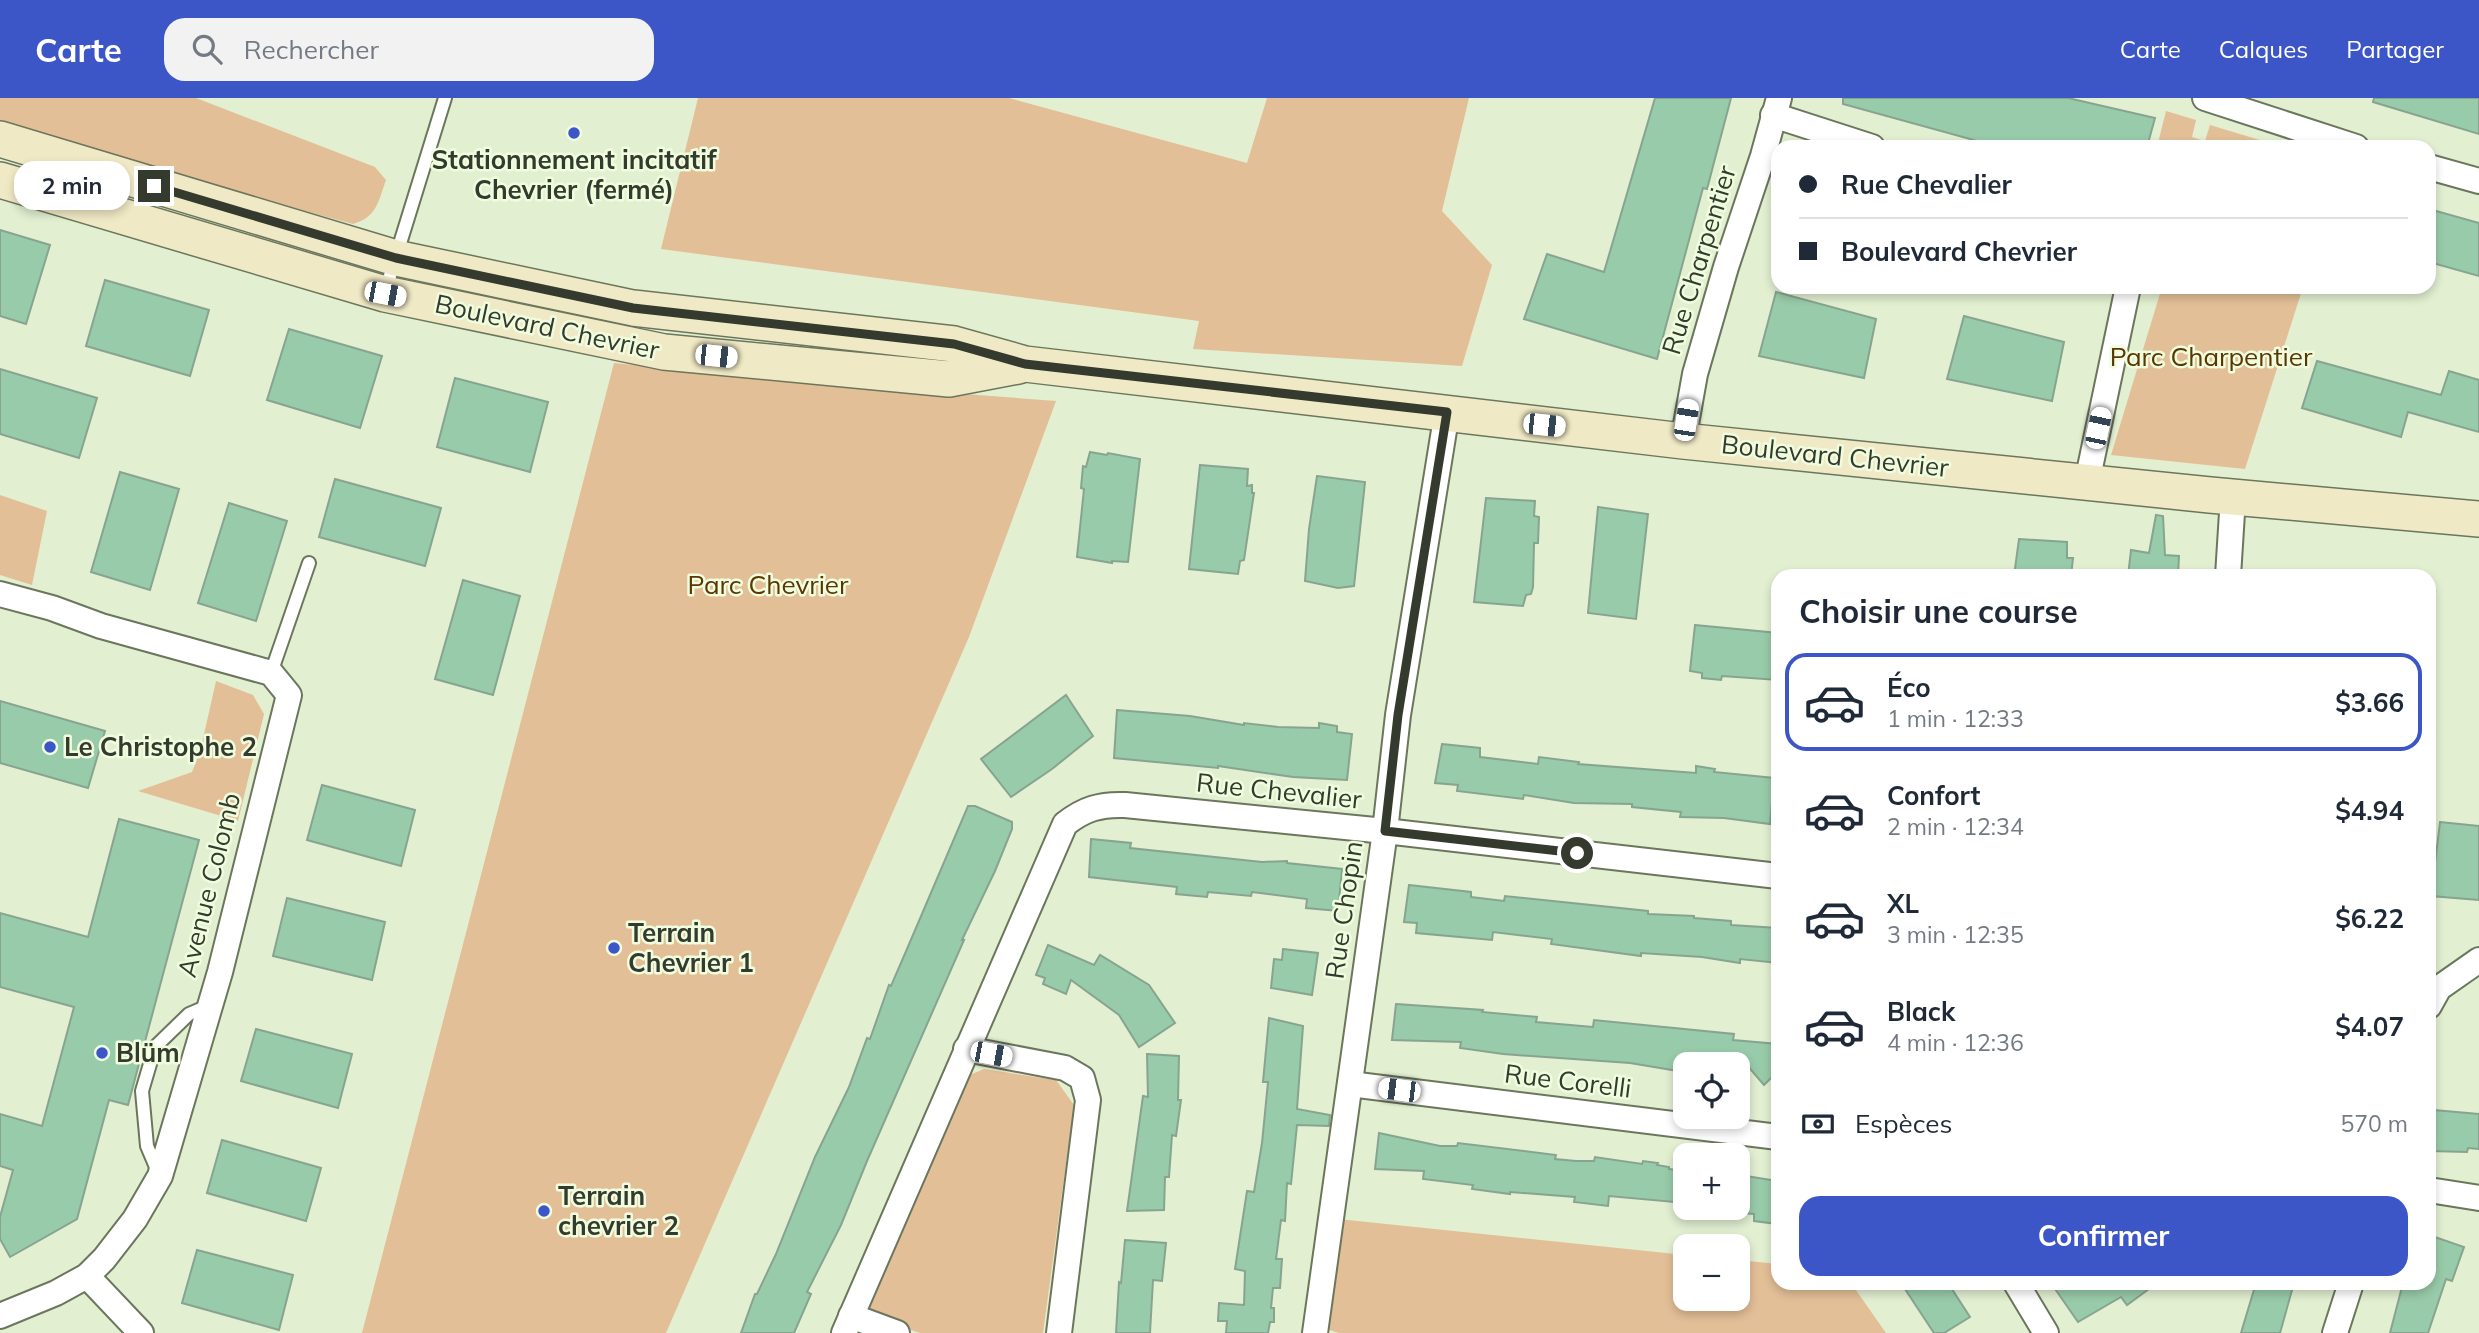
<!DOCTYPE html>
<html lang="fr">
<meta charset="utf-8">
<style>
:root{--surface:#fff;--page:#f2f2f3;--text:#1f2937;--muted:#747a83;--line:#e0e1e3;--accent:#3c55c7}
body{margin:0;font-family:Mulish,sans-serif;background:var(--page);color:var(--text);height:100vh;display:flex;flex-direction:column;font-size:26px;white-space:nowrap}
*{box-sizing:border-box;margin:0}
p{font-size:23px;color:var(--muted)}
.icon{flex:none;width:38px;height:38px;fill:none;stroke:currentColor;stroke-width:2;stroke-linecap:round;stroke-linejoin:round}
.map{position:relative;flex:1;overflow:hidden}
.side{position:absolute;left:1771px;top:471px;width:665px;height:721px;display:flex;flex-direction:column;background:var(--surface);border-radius:21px;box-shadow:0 4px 10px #0003}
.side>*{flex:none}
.hud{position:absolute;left:1771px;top:42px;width:665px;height:154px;border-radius:21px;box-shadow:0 4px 10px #0003;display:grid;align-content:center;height:154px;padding:0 28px;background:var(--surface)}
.controls{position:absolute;left:1673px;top:954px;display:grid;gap:14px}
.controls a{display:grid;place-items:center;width:77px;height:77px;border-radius:14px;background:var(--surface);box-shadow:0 4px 10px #0003;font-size:35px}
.end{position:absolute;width:32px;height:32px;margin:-16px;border:9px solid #353a2e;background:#fff;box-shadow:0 0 0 4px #fff}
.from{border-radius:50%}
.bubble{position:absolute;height:49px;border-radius:21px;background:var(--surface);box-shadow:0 4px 10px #0003;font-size:23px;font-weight:700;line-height:49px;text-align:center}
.car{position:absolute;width:21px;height:42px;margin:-21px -10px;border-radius:9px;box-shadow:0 0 5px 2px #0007;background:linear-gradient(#fff 24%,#345 0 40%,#fff 0 76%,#345 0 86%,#fff 0)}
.hud b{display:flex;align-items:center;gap:24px;height:66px;font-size:26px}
.hud b+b{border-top:2px solid var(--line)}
.hud i{width:18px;height:18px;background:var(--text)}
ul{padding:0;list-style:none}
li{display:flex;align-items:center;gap:21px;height:98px;margin:0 14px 10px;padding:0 14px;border:4px solid transparent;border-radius:21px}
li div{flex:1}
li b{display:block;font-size:26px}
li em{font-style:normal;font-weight:700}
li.active{border-color:var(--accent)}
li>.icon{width:63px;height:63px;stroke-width:1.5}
h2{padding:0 28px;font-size:32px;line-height:84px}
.pay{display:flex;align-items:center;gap:18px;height:77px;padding:0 28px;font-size:26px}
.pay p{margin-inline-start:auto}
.button{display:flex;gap:14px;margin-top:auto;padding:14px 28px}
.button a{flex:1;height:80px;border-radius:21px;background:var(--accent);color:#fff;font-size:28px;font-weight:700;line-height:80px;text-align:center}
header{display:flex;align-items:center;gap:42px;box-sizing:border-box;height:98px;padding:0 35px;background:var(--accent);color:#fff}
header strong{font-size:33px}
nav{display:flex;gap:38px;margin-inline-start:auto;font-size:24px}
.search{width:490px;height:63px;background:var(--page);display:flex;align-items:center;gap:18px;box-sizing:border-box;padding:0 24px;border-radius:21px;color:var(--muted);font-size:26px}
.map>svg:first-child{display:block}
</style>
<header>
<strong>Carte</strong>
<div class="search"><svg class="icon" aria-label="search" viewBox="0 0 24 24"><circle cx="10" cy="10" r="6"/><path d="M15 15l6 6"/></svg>Rechercher</div>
<nav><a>Carte</a><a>Calques</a><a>Partager</a></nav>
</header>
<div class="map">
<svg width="2479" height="1235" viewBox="0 0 2479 1235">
<rect width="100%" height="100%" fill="#e2efd1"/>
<g fill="#e3bf97">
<path d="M0,0H196L375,69L386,82C378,104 377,119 353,126L223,91L0,23Z"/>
<path d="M698,0H1009L1247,65L1267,0H1469L1442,113L1492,167L1462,268L1193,251L1199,223L661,151Z"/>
<path d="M2166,13L2196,22L2192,39L2205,43L2210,27L2283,49H2157Z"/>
<path d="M2162,189H2303L2245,371L2111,357Z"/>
<path d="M614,265L806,284L1056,303L969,539L666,1235H362Z"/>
<path d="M0,397L47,413L32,487L0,477Z"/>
<path d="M216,583L253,597L264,616L238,723L138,693L192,674L200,654Z"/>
<path d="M984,971L1056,982L1074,1007L1043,1235H920L858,1214L965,979Z"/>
<path d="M1338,1121L1685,1157V1200H1738V1162L1778,1166V1185H1851L1886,1235H1339L1323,1230Z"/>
</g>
<g fill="#98cba9" stroke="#87a491" stroke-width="2">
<path d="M1655,0H1731L1707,91L1703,90L1657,261L1524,221L1547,156L1604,174Z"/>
<path d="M1843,0H2068L2155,20L2147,49H1999L1843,6Z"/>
<path d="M2374,0H2479V36L2373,4Z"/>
<path d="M2429,111L2479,125V178L2429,164Z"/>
<path d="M0,132L50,147L26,226L0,218Z"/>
<path d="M105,182L209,212L190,278L86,248Z"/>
<path d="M1776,194L1876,221L1864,280L1759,258Z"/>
<path d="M1964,218L2064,244L2052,303L1947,281Z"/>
<path d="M289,231L382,258L360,330L267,302Z"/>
<path d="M2317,263L2441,297L2449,273L2479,282V334L2408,314L2401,339L2302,310Z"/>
<path d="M0,271L97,300L79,360L0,336Z"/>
<path d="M455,280L548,304L530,374L437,349Z"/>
<path d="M1090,354L1107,357L1108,355L1140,361L1128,464L1112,463V465L1077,459L1084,391L1081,390L1083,368L1086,369Z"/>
<path d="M1200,367L1248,371L1247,388L1252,387V395H1254L1244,462L1240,463L1238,476L1189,471Z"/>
<path d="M120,374L179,391L150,492L91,474Z"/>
<path d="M1317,378L1365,384L1354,488L1338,490L1305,483L1309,431Z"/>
<path d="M335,381L441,410L425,468L319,439Z"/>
<path d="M1486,400L1535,403L1534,418L1539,419L1538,445H1534L1533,489L1531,496L1526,497L1523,508L1474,504Z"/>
<path d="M229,405L287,423L256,523L198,505Z"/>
<path d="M1598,409L1648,416L1636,521L1588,515Z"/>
<path d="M2156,417L2163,418L2165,457L2179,458L2178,478H2128L2131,452L2149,455Z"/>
<path d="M2019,441L2067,444V460H2073L2071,478H2014Z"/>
<path d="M463,482L520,498L493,597L435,581Z"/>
<path d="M1695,527L1778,535V582L1722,578L1721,582L1702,580V575L1690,573Z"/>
<path d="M1066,597L1093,638L1052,671L1011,699L981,661Z"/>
<path d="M0,603L105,633L88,690L0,665Z"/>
<path d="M1117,612L1190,618L1244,627V625L1278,629L1319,630V625L1337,628V634L1352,636L1347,682L1293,679L1218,668V670L1114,660Z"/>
<path d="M1442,646L1480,650V659L1538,666L1539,659L1579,664L1578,666L1696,675V668L1715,671L1714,674L1774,680L1770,726L1724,720L1680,719L1681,714L1632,709V706L1574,705L1524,697L1523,701L1457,693L1458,687L1435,685Z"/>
<path d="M322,687L415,712L401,768L307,742Z"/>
<path d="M968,708H975L1012,724V731L995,773L962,842H964L867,1063L841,1127L807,1194L811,1196L794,1235H741L755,1196H757L776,1156L815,1059L849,989L867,940L870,941L889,887L891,888L907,851Z"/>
<path d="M119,721L199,742L128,1007L109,1002L77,1121L10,1159L0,1141V1119L13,1072L0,1068V1016L42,1028L74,909L0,889V815L88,839Z"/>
<path d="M2440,724L2479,728V802L2431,798Z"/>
<path d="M1091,741L1131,745L1130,750L1262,764L1287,763V765L1342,771L1338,813L1306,810L1307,801L1252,794L1251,798L1208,794L1207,799L1176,796L1177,789L1089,779Z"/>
<path d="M1409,787L1471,794V799L1504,803L1505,798L1648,813V816L1694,818V820L1731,823V827L1778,830V865L1740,861V865L1702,859L1641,855V858L1551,846L1552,841L1493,834L1492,842L1416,835L1417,825L1404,824Z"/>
<path d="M287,800L385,824L372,882L273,858Z"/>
<path d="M1048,847L1094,867L1100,857L1149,887L1175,925L1139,949L1119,917L1071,882L1066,896L1043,886L1045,880L1036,877Z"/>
<path d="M1283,851L1318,855L1312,897L1271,890L1274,861L1282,862Z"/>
<path d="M1396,906L1483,912L1482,914L1537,919L1536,924L1593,929L1594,922L1734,936L1733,942L1778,946V981L1771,980L1764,987L1746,966H1678V973L1630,965L1503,956L1460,950L1461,944L1392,942Z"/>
<path d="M1269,920L1303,928L1297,1011L1330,1017L1329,1028L1297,1027L1291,1086L1287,1085L1285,1123L1281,1122L1276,1161H1282L1280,1190H1273L1271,1210H1274V1224H1270L1268,1235H1226L1227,1223H1218L1219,1205L1244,1207L1245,1173L1235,1171L1247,1093L1254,1094L1262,1045L1268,984H1263Z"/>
<path d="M256,931L352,956L338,1010L241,983Z"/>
<path d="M1147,956L1179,958L1178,1002H1181L1176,1038L1172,1037L1169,1079H1165L1164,1112L1127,1113L1143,998L1148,999Z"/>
<path d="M2434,1012L2479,1016V1051L2468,1050L2467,1054L2429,1053Z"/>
<path d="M1379,1035L1440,1048H1457L1458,1045L1556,1057L1555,1061L1576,1063H1594L1595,1059L1642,1066L1643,1063L1658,1065L1657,1067L1669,1069V1071L1685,1073V1105L1609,1098L1608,1108L1574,1104L1575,1099L1510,1094V1096L1472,1091L1473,1087L1423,1081L1424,1073L1375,1071Z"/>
<path d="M222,1042L321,1070L306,1123L207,1095Z"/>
<path d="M1746,1078L1778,1083V1126L1754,1123V1116L1742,1115Z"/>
<path d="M2429,1137L2464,1149L2452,1183L2446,1181L2428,1235H2390L2403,1185H2429Z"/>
<path d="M1125,1142L1166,1145L1162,1183L1153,1182L1150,1235H1116L1119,1184L1121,1185Z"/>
<path d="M197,1152L293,1177L279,1232L182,1205Z"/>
<path d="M1901,1185H1948L1970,1219L1944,1235H1934Z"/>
<path d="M2051,1185H2157L2127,1207L2121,1199L2078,1224Z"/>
<path d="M2256,1185H2294L2280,1235H2241Z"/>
</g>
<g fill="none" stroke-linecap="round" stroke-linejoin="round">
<defs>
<g id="lane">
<path d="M385,194L445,0"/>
<path d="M271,575L309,465"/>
<path d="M158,1074L147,1048L142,993L155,949L189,916L210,907"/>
</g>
<g id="street">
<path d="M2205,0L2356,49"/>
<path d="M1773,17L1872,49"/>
<path d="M2429,69L2479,83"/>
<path d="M1683,343L1695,276L1726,169L1763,58L1779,0"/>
<path d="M2087,384L2128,189"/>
<path d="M2228,478L2233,399"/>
<path d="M0,496L52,510L101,528L271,575L289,597L220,874L160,1078L135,1121L104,1161L87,1178L56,1195L0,1218"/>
<path d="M2429,908L2439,890L2479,862"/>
<path d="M966,951L1065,970L1082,980L1088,1002L1059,1235"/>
<path d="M1350,986L1778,1039"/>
<path d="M2429,1092L2479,1100"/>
<path d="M87,1178L141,1235"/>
<path d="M2016,1185L2046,1235"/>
<path d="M851,1218L897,1235"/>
<path d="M844,1235L1065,726C1084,711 1100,706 1125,707L1385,733L1778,778"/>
<path d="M1315,1235L1385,733L1398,617L1447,314"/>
<path d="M2335,1235L2351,1185"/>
</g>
<g id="secondary">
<path d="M0,41L396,160L633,210L954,246L1025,266L1683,343L2210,397L2479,421"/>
<path d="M0,82L385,196L664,254L949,281L1018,268"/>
</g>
</defs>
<use href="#lane" stroke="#6b765c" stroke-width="16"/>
<use href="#street" stroke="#6b765c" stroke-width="28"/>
<use href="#secondary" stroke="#6b765c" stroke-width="38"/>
<use href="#lane" stroke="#fff" stroke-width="12"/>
<use href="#street" stroke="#fff" stroke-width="24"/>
<use href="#secondary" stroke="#f0e9c5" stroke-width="35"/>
</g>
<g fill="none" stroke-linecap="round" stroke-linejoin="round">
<path stroke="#353a2e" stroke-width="9" d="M154,88L396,160L633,210L954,246L1025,266L1447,314L1398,617L1385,733L1577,755"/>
</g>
<g fill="#3c55c7" stroke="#effdde" stroke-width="2.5">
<circle cx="574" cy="35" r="7"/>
<circle cx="50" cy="649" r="7"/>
<circle cx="614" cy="850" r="7"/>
<circle cx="102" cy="955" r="7"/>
<circle cx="544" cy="1113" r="7"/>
</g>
<g text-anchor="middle" stroke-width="5" stroke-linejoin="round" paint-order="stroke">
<g font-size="26" font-weight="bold" fill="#353a2e" stroke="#effdde" text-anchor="start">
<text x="574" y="71" text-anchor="middle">Stationnement incitatif<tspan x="574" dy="30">Chevrier (fermé)</tspan></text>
<text x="64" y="658">Le Christophe 2</text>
<text x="628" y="844">Terrain<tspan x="628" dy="30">Chevrier 1</tspan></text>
<text x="116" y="964">Blüm</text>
<text x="558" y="1107">Terrain<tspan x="558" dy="30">chevrier 2</tspan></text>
</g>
<g font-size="26" fill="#353a2e" stroke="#effdde">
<text transform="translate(1699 162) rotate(-73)" y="9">Rue Charpentier</text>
<text transform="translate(547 229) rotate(12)" y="9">Boulevard Chevrier</text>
<text transform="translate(1835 358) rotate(6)" y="9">Boulevard Chevrier</text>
<text transform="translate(1279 693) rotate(6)" y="9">Rue Chevalier</text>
<text transform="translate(209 787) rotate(-76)" y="9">Avenue Colomb</text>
<text transform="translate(1344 812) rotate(-82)" y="9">Rue Chopin</text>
<text transform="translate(1568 983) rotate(7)" y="9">Rue Corelli</text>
</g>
<g font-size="26" fill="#5a3600" stroke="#effdde">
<text x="2211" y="268">Parc Charpentier</text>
<text x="768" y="496">Parc Chevrier</text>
</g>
</g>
</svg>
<div class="controls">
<a><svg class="icon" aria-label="locate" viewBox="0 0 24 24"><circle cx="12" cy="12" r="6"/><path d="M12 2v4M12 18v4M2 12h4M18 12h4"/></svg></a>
<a>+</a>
<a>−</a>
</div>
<i class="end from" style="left:1577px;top:755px"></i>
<i class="end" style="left:154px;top:88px"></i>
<div class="bubble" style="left:14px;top:63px;width:116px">2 min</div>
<i class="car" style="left:385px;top:196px;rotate:101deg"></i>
<i class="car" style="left:716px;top:258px;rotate:96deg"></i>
<i class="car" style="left:1686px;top:322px;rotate:9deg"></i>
<i class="car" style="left:1544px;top:327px;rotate:96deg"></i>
<i class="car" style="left:2098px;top:330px;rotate:12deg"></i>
<i class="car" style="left:991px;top:956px;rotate:101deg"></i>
<i class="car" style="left:1399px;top:992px;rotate:277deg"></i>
<div class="hud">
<b><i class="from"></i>Rue Chevalier</b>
<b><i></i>Boulevard Chevrier</b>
</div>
<section class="side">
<h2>Choisir une course</h2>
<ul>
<li class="active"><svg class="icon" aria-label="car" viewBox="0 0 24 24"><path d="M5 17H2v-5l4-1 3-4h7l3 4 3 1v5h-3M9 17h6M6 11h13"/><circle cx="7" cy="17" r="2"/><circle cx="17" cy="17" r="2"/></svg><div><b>Éco</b><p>1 min · 12:33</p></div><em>$3.66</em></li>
<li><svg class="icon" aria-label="car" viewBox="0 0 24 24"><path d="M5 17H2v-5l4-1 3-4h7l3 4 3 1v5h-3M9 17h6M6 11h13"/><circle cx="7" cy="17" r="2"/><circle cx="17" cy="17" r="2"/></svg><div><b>Confort</b><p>2 min · 12:34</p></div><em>$4.94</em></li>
<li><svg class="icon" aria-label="car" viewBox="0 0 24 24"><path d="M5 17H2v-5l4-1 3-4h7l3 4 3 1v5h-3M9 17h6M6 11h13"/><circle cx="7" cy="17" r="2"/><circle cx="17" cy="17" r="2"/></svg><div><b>XL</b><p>3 min · 12:35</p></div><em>$6.22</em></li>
<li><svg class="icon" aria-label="car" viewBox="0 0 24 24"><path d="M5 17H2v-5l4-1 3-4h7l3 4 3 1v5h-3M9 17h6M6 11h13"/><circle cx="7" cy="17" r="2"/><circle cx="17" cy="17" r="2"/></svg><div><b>Black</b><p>4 min · 12:36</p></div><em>$4.07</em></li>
</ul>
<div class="pay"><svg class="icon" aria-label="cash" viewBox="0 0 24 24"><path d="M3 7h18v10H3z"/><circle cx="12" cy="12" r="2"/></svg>Espèces<p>570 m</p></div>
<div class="button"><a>Confirmer</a></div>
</section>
</div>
